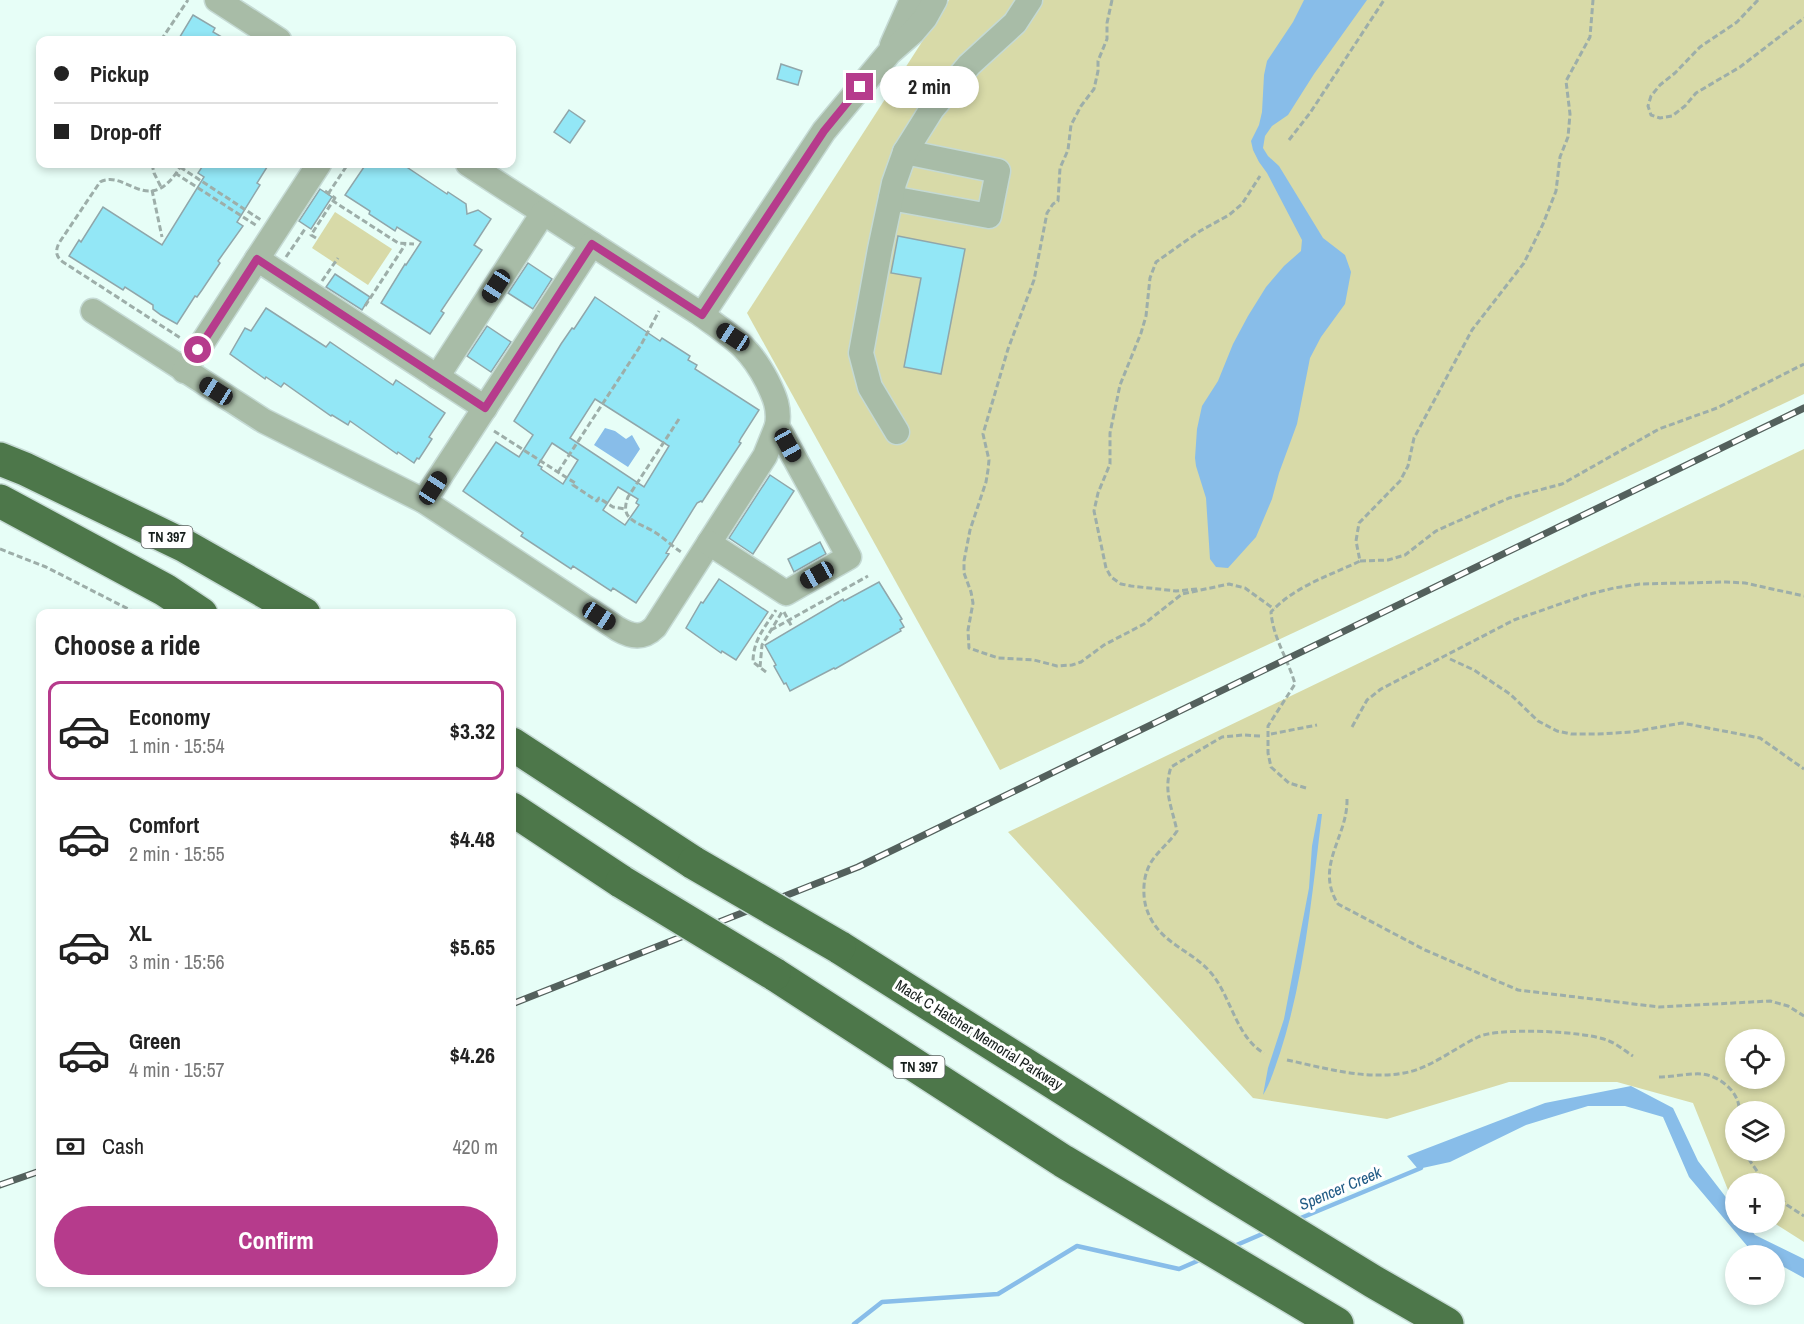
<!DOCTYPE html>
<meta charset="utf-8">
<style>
:root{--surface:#fff;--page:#f6f6f6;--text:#222;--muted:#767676;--line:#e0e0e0;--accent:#b63b8c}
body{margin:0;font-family:"Archivo Narrow",sans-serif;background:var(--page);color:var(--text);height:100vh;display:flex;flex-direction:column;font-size:22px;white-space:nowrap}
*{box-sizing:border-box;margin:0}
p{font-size:20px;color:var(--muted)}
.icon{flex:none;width:33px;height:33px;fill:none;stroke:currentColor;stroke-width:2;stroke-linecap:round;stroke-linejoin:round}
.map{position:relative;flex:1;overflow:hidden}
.drawer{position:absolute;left:36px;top:609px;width:480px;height:678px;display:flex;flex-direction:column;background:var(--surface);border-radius:12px;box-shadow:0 3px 9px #0003}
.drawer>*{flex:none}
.guide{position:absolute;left:36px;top:36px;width:480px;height:132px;border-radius:12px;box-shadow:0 3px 9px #0003;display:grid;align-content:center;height:132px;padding:0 18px;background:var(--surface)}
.buttons{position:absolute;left:1725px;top:1029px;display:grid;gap:12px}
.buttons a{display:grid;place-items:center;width:60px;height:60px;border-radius:50%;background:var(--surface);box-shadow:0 3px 9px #0003;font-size:30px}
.end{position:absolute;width:27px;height:27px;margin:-14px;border:8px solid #b63b8c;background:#fff;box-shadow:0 0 0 3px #fff}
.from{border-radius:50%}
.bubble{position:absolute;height:42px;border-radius:21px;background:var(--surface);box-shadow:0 3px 9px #0003;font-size:20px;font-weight:800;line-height:42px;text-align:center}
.car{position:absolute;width:18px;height:36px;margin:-18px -9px;border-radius:8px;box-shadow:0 0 4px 2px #0007;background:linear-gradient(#222 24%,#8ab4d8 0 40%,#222 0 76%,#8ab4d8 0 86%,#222 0)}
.guide b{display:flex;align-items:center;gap:21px;height:57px;font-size:22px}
.guide b+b{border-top:2px solid var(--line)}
.guide i{width:15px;height:15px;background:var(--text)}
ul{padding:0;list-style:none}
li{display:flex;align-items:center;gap:18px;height:99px;margin:0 12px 9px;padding:0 6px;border:3px solid transparent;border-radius:12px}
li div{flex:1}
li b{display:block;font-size:22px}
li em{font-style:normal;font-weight:800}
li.active{border-color:var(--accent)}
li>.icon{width:54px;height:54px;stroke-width:1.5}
h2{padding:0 18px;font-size:27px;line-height:72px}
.pay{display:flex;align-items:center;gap:15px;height:66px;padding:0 18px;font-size:22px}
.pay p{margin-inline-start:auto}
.action{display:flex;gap:12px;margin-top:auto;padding:12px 18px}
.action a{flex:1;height:69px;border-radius:36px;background:var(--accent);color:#fff;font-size:24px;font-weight:800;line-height:69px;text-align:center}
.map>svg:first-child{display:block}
</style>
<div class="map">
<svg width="1804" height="1324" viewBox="0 0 1804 1324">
<rect width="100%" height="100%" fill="#e7fef7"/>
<g fill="#d8daa8" fill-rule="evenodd">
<path d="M949,0H1804V394L1000,770L747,313Z"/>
<path d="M335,212L392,249L368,285L312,248Z"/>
<path d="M1804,449V1242L1774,1223V1184H1736L1735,1198L1730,1195L1693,1103L1617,1082H1509L1387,1119L1253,1098L1008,832ZM1736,1040H1774V1078H1736ZM1736,1112H1774V1150H1736Z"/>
</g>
<g fill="#88bde9">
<path d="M1304,0H1367L1314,74L1288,115L1272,126L1265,136L1263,148L1268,156L1279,166L1323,238L1345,255L1351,272L1345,304L1321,337L1310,358L1297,424L1279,473L1272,499L1256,537L1228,568L1216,567L1210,559L1206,498L1196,466L1195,458L1197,429L1202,406L1218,381L1233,344L1248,316L1266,287L1284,266L1301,251L1302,240L1267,173L1259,162L1253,150L1251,141L1259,125L1262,112L1264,75L1267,61L1293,22Z"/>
<path d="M605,428L615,431L626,439L632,435L640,449L628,467L594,445Z"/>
<path d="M1318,814H1322C1312,894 1305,976 1280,1053C1275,1067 1271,1082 1263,1095L1268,1068L1284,1019L1309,888L1312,846Z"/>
<path d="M1631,1086L1673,1108L1698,1161L1735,1209L1736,1222L1746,1223L1755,1235L1804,1259V1278L1775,1262L1774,1256L1763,1255L1748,1247L1689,1177L1663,1117L1625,1106H1588L1526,1125L1450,1162L1418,1169L1407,1156L1545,1103Z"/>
</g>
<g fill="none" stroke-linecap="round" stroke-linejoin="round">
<g stroke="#88bde9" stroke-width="4.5">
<path d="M1296,1220L1421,1168"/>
<path d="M1232,1247L1269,1231"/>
<path d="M854,1324L882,1302L998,1294L1077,1246L1179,1269L1202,1259"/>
</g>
</g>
<g fill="#93e7f6" stroke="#90a6aa" stroke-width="1.5" fill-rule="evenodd">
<path d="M193,15L215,28L213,32L227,40H178Z"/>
<path d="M781,64L802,71L798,85L777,79Z"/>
<path d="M569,110L585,121L570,143L554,132Z"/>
<path d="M204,164H269L257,183L260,185L237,222L243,226L218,261L220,263L202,290L197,297L195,296L177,324L161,315L153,309V305L125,287L123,290L69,256L79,240L81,242L103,207L162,245L204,177L198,173Z"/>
<path d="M366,164H402L447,194L448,192L466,204L467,214L478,210L491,219L474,245L482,250L441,311L444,313L430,334L381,303L405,264L406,265L421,242L397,227L395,231L369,214L370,211L345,195Z"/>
<path d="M320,189L332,197L311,229L299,221Z"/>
<path d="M898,236L965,249L941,374L904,367L921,278L891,273Z"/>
<path d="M528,263L552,279L533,309L508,293Z"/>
<path d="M335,274L370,297L362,310L326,287Z"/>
<path d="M595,297L660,341L662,338L690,356L688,360L697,365L695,369L759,410L741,438L739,442L741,443L702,502L701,501L697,503L666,553L669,554L636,603L613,588L611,591L573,566L571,569L521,536L523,533L463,491L496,442L519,457L533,435L514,421L561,344L572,328L574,329L576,326ZM595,399L669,446L644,487L570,438ZM552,443L578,460L563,484L541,469L542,467L538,465ZM618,487L638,499L636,503L639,505L625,525L603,510Z"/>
<path d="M266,308L326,347L330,342L393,385L396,380L445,413L429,437L432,439L419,459L417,458L414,463L398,452L397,454L350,421L348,425L332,415L331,416L284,383L281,387L266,377L265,379L230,354L245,328L251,331Z"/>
<path d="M487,326L511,342L491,372L467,356Z"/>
<path d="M770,475L794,491L753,554L729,538Z"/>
<path d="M820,542L826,554L794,572L788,559Z"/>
<path d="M719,579L768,612L736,660L722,651L721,653L686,628L701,602L703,603Z"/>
<path d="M879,582L902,619L900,620L904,627L900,629L901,631L835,669L834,668L790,691L786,683L784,684L774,666L776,665L765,645L843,599L844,601Z"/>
</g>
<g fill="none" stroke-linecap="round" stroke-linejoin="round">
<defs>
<g id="minor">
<path d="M217,0L279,40"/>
<path d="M892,45L912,0"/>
<path d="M468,164L702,315L824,131L889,53L913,32L925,18L935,0"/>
<path d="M891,198L989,216L998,171L905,152"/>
<path d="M257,259L485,408"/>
<path d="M93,311L264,421L424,501L618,629C632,637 643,639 655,627L765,456L777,426"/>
<path d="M702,315C733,338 749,346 767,381C775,397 780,409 777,426L849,557L786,593L709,543"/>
<path d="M184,371L319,164"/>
<path d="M437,377L543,213"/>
<path d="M897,432L870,387L861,353L880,249L894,183L905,152L932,109L969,65L1015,23L1030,0"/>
<path d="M424,501L592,244"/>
</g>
<g id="highway">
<path d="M0,459L25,469L185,546L304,614"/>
<path d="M0,501L165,590L201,614"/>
<path d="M512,744L694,863"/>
<path d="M512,809L622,882"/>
<path d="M839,947L1219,1187L1374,1282L1447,1324"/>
<path d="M774,974L1063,1161L1337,1324"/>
</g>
</defs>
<use href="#minor" stroke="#c5dad4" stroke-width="27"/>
<use href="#highway" stroke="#c5dad4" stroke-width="36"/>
<g stroke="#9daea9" stroke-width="3" stroke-dasharray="6 3" stroke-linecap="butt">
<path d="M1112,0L1107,23V39L1098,61V71L1094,89L1081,106L1071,125L1068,150L1060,168L1058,201L1053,204L1047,213L1034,280L1008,349L983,434L989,460L988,470L986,482L970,530L964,561V573L971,592L973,603L968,630L969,648L998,658L1034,660L1057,666L1072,665L1081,662L1104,645L1144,624L1182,594L1229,584L1245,588L1274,609"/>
<path d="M1758,0L1737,22L1700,47L1675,73L1660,85L1651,96L1648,106L1651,115L1660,118L1672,116L1685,106L1696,93L1740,67L1804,18"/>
<path d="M161,40L188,0"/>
<path d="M1289,140L1310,113L1384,0"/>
<path d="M152,164L154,173L161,187"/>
<path d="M182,164C149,221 127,168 100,182L59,243C55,251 56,257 63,262L182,339"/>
<path d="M180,167L261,220"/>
<path d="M175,173L257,226"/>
<path d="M152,190L162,237"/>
<path d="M325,191L335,198L333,201"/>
<path d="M328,194L348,164"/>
<path d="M316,238L311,235L333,201L398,243L414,244"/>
<path d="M286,257L305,229"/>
<path d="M322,281L338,258"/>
<path d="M365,306L405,245"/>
<path d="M679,419L628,497C619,520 637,522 653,531C663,537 672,546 681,552"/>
<path d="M494,431L575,483L573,485L597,501L599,498L613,507L625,509"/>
<path d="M558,472L641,345L659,311"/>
<path d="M0,549L46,567L138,614"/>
<path d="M1360,561L1388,560L1405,555L1436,531L1509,498L1562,484L1659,429L1717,408L1804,364"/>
<path d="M1197,589L1176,591L1131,586L1121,584L1111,577L1106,568L1094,511L1098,493L1110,464V433L1120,385L1141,333L1146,316L1150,278L1156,262L1200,231L1229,215L1242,204L1260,176"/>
<path d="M784,612L792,627"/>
<path d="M771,630L868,576"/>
<path d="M1450,659L1474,670L1510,694L1538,721L1557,731L1571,734H1598L1632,732L1682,723L1760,738L1804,769"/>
<path d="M760,667L762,645L782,612"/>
<path d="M766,672L753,662C753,640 765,627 776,610"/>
<path d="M1352,727L1367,700L1381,689L1514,620L1586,595L1614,588L1640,584L1726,582L1745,583L1804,596"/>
<path d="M1271,734L1317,725"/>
<path d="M1260,736L1243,735L1222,737L1171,767C1163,791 1172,807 1177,831C1168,845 1152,855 1147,871C1143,881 1143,897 1146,907C1158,947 1197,949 1217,981C1232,1004 1239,1039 1264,1053"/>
<path d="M1306,788L1289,783L1271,767L1268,753V726L1295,684C1288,659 1273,638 1271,612C1295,586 1329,576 1360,561L1356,541L1359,523L1400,481L1408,466L1414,438L1472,330L1524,263L1543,224L1556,191L1560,157L1568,137L1570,114L1566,81L1590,37L1593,0"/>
<path d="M1347,799C1348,837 1314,866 1338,904L1425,950L1518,990L1659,1007L1770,1001L1788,1006L1804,1016"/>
<path d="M1287,1060C1325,1068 1364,1080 1404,1073C1429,1069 1455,1048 1478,1037C1498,1027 1588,1031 1609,1041C1617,1044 1625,1051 1633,1056"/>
<path d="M1659,1077C1673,1077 1689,1073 1702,1074C1720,1076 1741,1093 1739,1112"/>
<path d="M1746,1150L1750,1161L1766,1184"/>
<path d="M1774,1192L1787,1205L1804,1216"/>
</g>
<use href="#minor" stroke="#a8bca7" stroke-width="24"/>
<use href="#highway" stroke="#4d774a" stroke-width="33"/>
<defs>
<g id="rail">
<path d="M512,1004L858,867L1804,408"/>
<path d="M0,1185L40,1171"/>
</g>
</defs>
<use href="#rail" stroke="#54615d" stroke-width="7"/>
<use href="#rail" stroke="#fff" stroke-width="4.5" stroke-dasharray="14" stroke-linecap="butt"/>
<defs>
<g id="highway-bridge">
<path d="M694,863L839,947"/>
<path d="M622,882L774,974"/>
</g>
</defs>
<use href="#highway-bridge" stroke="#c5dad4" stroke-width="36" stroke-linecap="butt"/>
<use href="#highway-bridge" stroke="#4d774a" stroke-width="33"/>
</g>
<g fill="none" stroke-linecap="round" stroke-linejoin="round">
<path stroke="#b63b8c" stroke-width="8" d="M198,350L257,259L485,408L592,244L702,315L824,131L860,87"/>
</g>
<g text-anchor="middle" stroke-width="6" stroke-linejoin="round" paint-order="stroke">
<g fill="#fff" stroke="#5a605f" stroke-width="1.5">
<rect x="141.5" y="526" width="51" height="22" rx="4.5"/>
<rect x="893.5" y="1056" width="51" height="22" rx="4.5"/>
</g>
<g font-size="14" font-weight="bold" fill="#141c1a">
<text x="167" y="542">TN 397</text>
<text x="919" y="1072">TN 397</text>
</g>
<g font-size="15" fill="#141c1a" stroke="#fff">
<text transform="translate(979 1035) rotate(32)" y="5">Mack C Hatcher Memorial Parkway</text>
</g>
<g font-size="16" font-style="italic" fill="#215b85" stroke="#fff">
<text transform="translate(1340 1188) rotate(-23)" y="6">Spencer Creek</text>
</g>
</g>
</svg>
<div class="buttons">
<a><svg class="icon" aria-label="locate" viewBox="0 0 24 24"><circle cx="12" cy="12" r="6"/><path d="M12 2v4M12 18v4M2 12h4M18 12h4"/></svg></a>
<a><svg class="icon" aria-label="layers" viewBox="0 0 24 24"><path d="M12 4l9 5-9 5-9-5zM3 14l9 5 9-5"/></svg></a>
<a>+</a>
<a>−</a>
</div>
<i class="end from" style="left:198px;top:350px"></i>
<i class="end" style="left:860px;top:87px"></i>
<div class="bubble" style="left:880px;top:66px;width:99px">2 min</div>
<i class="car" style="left:496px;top:286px;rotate:213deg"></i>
<i class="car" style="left:733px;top:337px;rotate:303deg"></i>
<i class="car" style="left:216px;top:391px;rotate:302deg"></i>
<i class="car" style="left:788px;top:445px;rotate:151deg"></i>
<i class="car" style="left:433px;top:488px;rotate:33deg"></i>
<i class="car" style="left:817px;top:575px;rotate:241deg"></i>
<i class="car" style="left:599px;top:616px;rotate:123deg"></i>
<div class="guide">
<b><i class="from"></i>Pickup</b>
<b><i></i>Drop-off</b>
</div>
<section class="drawer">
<h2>Choose a ride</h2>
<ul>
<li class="active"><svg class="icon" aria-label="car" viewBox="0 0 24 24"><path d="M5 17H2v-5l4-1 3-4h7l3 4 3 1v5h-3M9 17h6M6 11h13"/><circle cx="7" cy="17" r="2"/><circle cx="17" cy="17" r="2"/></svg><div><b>Economy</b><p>1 min · 15:54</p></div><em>$3.32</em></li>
<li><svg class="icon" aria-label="car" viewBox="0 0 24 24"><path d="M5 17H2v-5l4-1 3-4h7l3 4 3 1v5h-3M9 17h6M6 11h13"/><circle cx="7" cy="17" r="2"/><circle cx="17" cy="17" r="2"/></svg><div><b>Comfort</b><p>2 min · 15:55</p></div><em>$4.48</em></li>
<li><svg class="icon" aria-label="car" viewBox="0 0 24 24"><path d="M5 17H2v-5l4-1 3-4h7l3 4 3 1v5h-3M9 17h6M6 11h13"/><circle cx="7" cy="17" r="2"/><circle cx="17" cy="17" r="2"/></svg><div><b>XL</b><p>3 min · 15:56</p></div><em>$5.65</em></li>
<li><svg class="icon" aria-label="car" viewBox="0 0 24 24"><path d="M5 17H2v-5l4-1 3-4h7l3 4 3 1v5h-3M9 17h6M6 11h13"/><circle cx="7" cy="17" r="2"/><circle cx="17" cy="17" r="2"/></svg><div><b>Green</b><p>4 min · 15:57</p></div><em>$4.26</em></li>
</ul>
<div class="pay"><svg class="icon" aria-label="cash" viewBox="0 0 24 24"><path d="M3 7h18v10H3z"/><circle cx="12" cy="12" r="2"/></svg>Cash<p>420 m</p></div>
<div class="action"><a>Confirm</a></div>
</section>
</div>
